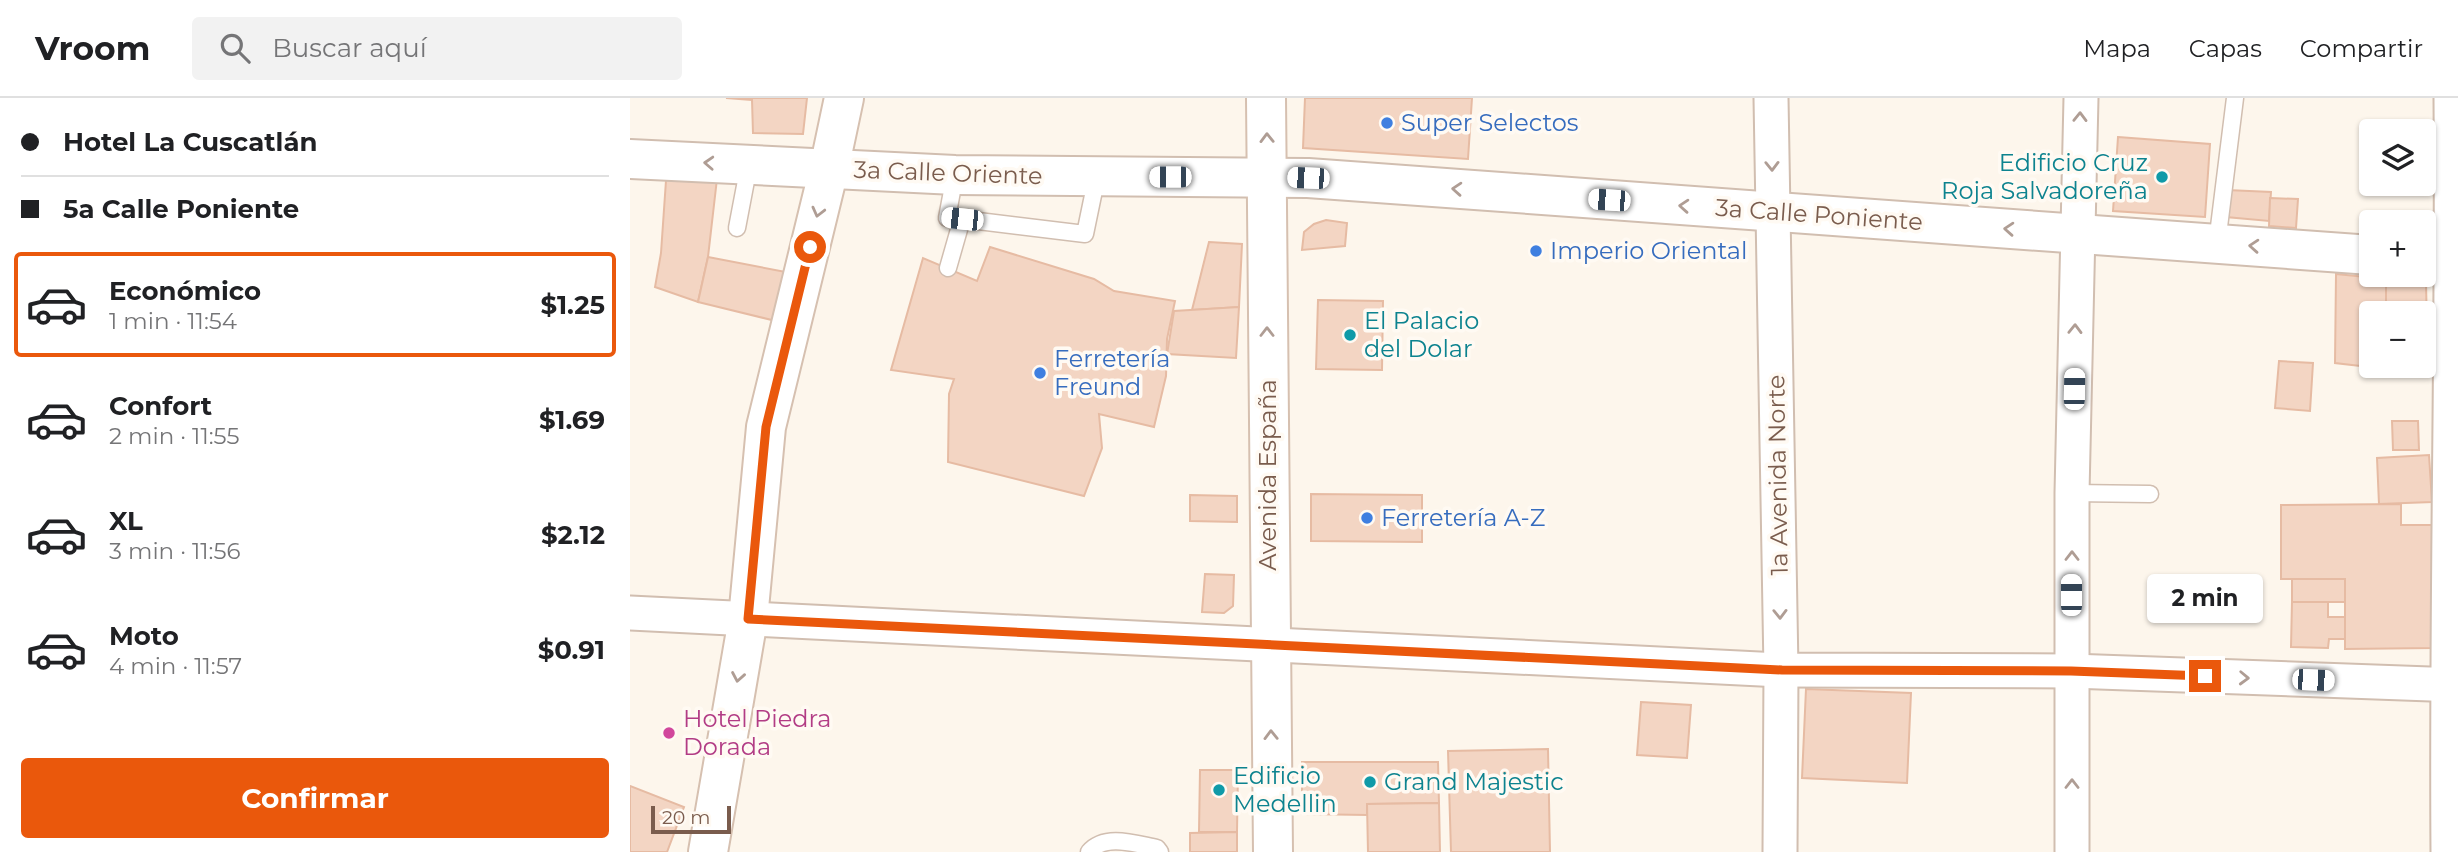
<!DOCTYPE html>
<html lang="es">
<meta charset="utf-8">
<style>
:root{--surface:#fff;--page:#f2f2f2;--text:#202124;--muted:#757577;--line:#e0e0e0;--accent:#ea580c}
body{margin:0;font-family:Montserrat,sans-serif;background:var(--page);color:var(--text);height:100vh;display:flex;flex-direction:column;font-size:26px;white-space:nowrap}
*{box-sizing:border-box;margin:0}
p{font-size:23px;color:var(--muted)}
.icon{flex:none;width:38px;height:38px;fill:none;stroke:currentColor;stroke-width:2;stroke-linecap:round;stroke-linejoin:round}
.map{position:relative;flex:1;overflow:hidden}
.drawer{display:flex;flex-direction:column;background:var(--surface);width:630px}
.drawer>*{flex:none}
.guide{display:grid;align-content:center;height:154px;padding:0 21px;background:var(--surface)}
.buttons{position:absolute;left:1729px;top:21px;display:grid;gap:14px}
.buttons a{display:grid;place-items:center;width:77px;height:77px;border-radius:7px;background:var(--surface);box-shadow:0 2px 5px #0004;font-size:35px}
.scale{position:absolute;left:21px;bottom:18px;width:80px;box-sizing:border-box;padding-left:7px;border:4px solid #7a5c4d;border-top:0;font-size:19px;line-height:24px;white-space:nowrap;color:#7a5c4d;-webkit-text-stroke:5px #fffaf3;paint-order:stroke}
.end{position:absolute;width:32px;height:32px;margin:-16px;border:9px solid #ea580c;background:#fff;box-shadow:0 0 0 4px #fff}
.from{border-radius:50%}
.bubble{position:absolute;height:49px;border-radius:7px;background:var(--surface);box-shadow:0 2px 5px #0004;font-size:23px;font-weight:700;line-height:49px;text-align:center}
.car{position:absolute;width:21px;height:42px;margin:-21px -10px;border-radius:9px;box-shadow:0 0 5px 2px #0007;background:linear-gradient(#fff 24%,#345 0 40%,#fff 0 76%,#345 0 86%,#fff 0)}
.guide b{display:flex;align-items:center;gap:24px;height:66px;font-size:26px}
.guide b+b{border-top:2px solid var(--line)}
.guide i{width:18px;height:18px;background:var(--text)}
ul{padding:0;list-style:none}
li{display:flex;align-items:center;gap:21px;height:105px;margin:0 14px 10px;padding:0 7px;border:4px solid transparent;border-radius:7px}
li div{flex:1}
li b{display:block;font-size:26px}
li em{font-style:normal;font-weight:700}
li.active{border-color:var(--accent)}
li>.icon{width:63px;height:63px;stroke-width:1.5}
.button{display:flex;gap:14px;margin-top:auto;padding:14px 21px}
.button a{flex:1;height:80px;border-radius:7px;background:var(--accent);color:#fff;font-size:28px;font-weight:700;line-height:80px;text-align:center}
header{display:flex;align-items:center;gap:42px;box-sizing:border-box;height:98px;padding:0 35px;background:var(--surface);border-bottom:2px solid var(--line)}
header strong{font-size:33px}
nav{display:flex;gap:38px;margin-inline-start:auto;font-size:24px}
.search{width:490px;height:63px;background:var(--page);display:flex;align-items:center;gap:18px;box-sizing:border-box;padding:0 24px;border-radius:7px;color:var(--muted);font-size:26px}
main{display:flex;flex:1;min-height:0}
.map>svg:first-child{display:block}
</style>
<header>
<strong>Vroom</strong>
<div class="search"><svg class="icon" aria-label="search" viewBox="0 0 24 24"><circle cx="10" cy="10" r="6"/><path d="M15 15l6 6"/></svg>Buscar aquí</div>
<nav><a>Mapa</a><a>Capas</a><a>Compartir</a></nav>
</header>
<main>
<section class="drawer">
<div class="guide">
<b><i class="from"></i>Hotel La Cuscatlán</b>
<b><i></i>5a Calle Poniente</b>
</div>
<ul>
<li class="active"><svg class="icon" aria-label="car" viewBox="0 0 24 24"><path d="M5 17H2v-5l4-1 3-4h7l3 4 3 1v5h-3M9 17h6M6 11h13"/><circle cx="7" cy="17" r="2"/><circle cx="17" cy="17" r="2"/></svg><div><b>Económico</b><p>1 min · 11:54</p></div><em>$1.25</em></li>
<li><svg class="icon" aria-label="car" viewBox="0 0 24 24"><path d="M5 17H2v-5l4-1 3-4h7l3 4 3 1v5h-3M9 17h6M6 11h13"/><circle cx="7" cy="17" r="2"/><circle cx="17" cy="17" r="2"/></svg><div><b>Confort</b><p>2 min · 11:55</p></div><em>$1.69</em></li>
<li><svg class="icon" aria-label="car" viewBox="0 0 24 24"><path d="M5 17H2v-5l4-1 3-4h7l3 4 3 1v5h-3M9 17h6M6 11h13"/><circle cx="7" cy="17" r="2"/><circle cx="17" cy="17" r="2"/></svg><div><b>XL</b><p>3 min · 11:56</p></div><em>$2.12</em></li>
<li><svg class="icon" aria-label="car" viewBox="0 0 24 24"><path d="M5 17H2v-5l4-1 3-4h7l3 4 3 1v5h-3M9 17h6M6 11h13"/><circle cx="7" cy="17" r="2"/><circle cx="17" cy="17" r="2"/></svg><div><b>Moto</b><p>4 min · 11:57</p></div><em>$0.91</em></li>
</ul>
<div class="button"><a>Confirmar</a></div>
</section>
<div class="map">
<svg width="1828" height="754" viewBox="0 0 1828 754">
<rect width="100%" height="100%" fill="#fdf6ec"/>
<g fill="#f3d5c3" stroke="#e6bba3" stroke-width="2">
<path d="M96,0H177L173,36L123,35L122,2Z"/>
<path d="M675,0H842L838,61L673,50Z"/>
<path d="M1488,39L1580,46L1575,119L1483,113Z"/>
<path d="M37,68L88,72L78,159L68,204L25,189L31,155Z"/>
<path d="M1597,92L1641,94L1639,123L1596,119Z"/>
<path d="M1640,100L1668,101L1666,130L1639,128Z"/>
<path d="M696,122L717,125L715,148L672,152L674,134L684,126Z"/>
<path d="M579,144L612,146L609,209L562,212Z"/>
<path d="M360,149L464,181L484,193L545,203L537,241L536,278L524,329L469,316L472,350L454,398L318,364L319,296L324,281L261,272L293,160L347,183Z"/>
<path d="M78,159L161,175L150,224L68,204Z"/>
<path d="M1706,176L1756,181V215H1741V268H1756V271L1705,265Z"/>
<path d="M1756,181L1796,185L1798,276L1756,271V268H1794V215H1756Z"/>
<path d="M688,202L753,203L752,272L686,271Z"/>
<path d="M609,209L606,260L537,256L544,213Z"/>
<path d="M1649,263L1683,265L1680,313L1645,310Z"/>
<path d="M1762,323H1788L1789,352H1763Z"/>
<path d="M1799,357L1802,404L1749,406L1747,360Z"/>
<path d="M681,396L792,397V444L681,443Z"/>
<path d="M560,397L607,398V424L560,423Z"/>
<path d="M1771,406V427H1802L1803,550L1715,551V481H1651V407Z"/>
<path d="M575,476L604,477L603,508L594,515L572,514Z"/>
<rect x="1662" y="481" width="53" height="23"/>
<path d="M1662,504H1698V519H1715V541H1699L1698,550L1661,549Z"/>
<path d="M1176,591L1281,595L1277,685L1172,680Z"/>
<path d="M1011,604L1061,607L1057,660L1007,657Z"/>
<path d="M918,651L920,754H821L818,653Z"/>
<path d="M672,664H808L809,705L737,706V717L672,716Z"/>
<path d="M570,672H608L607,734H569Z"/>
<path d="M0,688L54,709L37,754H0Z"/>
<path d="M809,705L810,754H738L737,706Z"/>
<path d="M607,734V754H560V735Z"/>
</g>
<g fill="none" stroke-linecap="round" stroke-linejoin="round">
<defs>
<g id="service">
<path d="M325,77L317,120L332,121"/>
<path d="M107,130L119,67"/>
<path d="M1587,145L1605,0"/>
<path d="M318,170L332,121L455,136L467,78"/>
<path d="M1442,395L1520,396"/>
<path d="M459,754C475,735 506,746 527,750L530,754"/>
</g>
<g id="minor">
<path d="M1141,0L1151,572L1150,754"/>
<path d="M0,515L1151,572L1441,573L1828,587"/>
<path d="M1442,754V395L1451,0"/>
<path d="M1818,754C1816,503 1823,251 1821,0"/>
</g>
<g id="tertiary">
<path d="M0,61L325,77L678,80L1741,157"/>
<path d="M1794,161L1828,163"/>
</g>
<g id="secondary">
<path d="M636,0L643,754"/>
<path d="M78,754L118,521L136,329L199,71L214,0"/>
</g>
</defs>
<use href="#service" stroke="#d1beb0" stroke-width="19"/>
<use href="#minor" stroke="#d1beb0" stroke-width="37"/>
<use href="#tertiary" stroke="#d1beb0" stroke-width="42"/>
<use href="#secondary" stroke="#d6c0b0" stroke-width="42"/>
<use href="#service" stroke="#fff" stroke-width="16"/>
<use href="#minor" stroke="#fff" stroke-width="33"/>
<use href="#tertiary" stroke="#fff" stroke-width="38"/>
<use href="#secondary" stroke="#fff" stroke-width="38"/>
</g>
<defs><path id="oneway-chevron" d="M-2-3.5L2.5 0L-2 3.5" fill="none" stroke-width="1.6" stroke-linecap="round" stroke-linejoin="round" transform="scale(1.75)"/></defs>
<g stroke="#af9d94">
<use href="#oneway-chevron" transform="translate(1450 19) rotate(-89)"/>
<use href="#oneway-chevron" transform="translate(637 40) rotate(-91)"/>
<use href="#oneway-chevron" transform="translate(79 65) rotate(-177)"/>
<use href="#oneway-chevron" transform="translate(1142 68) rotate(89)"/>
<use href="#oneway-chevron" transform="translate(827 91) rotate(-176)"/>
<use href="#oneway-chevron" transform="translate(1054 108) rotate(-176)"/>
<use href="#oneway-chevron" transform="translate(188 114) rotate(104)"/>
<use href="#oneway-chevron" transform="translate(1379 131) rotate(-176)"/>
<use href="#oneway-chevron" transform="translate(1624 148) rotate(-176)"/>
<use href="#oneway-chevron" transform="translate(1445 231) rotate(-89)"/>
<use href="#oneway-chevron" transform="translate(637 234) rotate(-90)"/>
<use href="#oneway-chevron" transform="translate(1442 458) rotate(-90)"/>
<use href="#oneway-chevron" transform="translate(1150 516) rotate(89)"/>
<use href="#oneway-chevron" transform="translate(108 579) rotate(100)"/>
<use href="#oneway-chevron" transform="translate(1614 580) rotate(2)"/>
<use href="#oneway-chevron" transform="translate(641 637) rotate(-91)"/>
<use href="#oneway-chevron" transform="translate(1442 686) rotate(-90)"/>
</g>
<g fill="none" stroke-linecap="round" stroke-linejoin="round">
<path stroke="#ea580c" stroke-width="9" d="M180,149L136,329L118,521L1152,572L1441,573L1575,578"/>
</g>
<g fill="#3f7fe0" stroke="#fffaf3" stroke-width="2.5">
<circle cx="757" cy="25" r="7"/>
<circle cx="906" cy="153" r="7"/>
<circle cx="410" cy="275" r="7"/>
<circle cx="737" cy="420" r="7"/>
</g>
<g fill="#0f9aa8" stroke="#fffaf3" stroke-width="2.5">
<circle cx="1532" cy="79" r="7"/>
<circle cx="720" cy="237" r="7"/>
<circle cx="740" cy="684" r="7"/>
<circle cx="589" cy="692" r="7"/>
</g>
<circle fill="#d1479c" stroke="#fffaf3" stroke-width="2.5" cx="39" cy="635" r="7"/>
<g text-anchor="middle" stroke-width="7" stroke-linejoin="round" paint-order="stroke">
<g font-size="24" fill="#366cbe" stroke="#fffaf3" text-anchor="start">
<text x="771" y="33">Super Selectos</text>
<text x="920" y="161">Imperio Oriental</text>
<text x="424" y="269">Ferretería<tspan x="424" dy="28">Freund</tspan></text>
<text x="751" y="428">Ferretería A-Z</text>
</g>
<g font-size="24" fill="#0d838f" stroke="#fffaf3" text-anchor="start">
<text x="1518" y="73" text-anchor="end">Edificio Cruz<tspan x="1518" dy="28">Roja Salvadoreña</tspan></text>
<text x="734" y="231">El Palacio<tspan x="734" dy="28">del Dolar</tspan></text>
<text x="603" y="686">Edificio<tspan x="603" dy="28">Medellin</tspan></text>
<text x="754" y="692">Grand Majestic</text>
</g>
<g font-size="24" fill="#7a5c4d" stroke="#fffaf3">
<text transform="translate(318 75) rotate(2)" y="8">3a Calle Oriente</text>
<text transform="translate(1189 117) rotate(4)" y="8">3a Calle Poniente</text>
<text transform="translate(638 377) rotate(-90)" y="8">Avenida España</text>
<text transform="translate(1148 377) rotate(-91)" y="8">1a Avenida Norte</text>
</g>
<g font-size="24" fill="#b23c85" stroke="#fffaf3" text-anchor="start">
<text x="53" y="629">Hotel Piedra<tspan x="53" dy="28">Dorada</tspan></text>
</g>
</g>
</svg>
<div class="buttons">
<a><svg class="icon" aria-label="layers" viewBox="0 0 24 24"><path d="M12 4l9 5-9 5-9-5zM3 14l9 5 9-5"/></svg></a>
<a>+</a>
<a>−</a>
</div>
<div class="scale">20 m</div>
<i class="end from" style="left:180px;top:149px"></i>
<i class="end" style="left:1575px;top:578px"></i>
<div class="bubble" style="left:1517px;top:476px;width:116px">2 min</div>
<i class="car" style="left:540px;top:79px;rotate:270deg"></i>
<i class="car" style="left:678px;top:80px;rotate:272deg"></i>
<i class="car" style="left:979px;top:102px;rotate:274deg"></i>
<i class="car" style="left:332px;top:121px;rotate:276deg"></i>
<i class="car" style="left:1444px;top:291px;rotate:1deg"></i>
<i class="car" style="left:1441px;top:497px;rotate:0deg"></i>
<i class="car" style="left:1683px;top:582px;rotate:92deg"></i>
</div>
</main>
